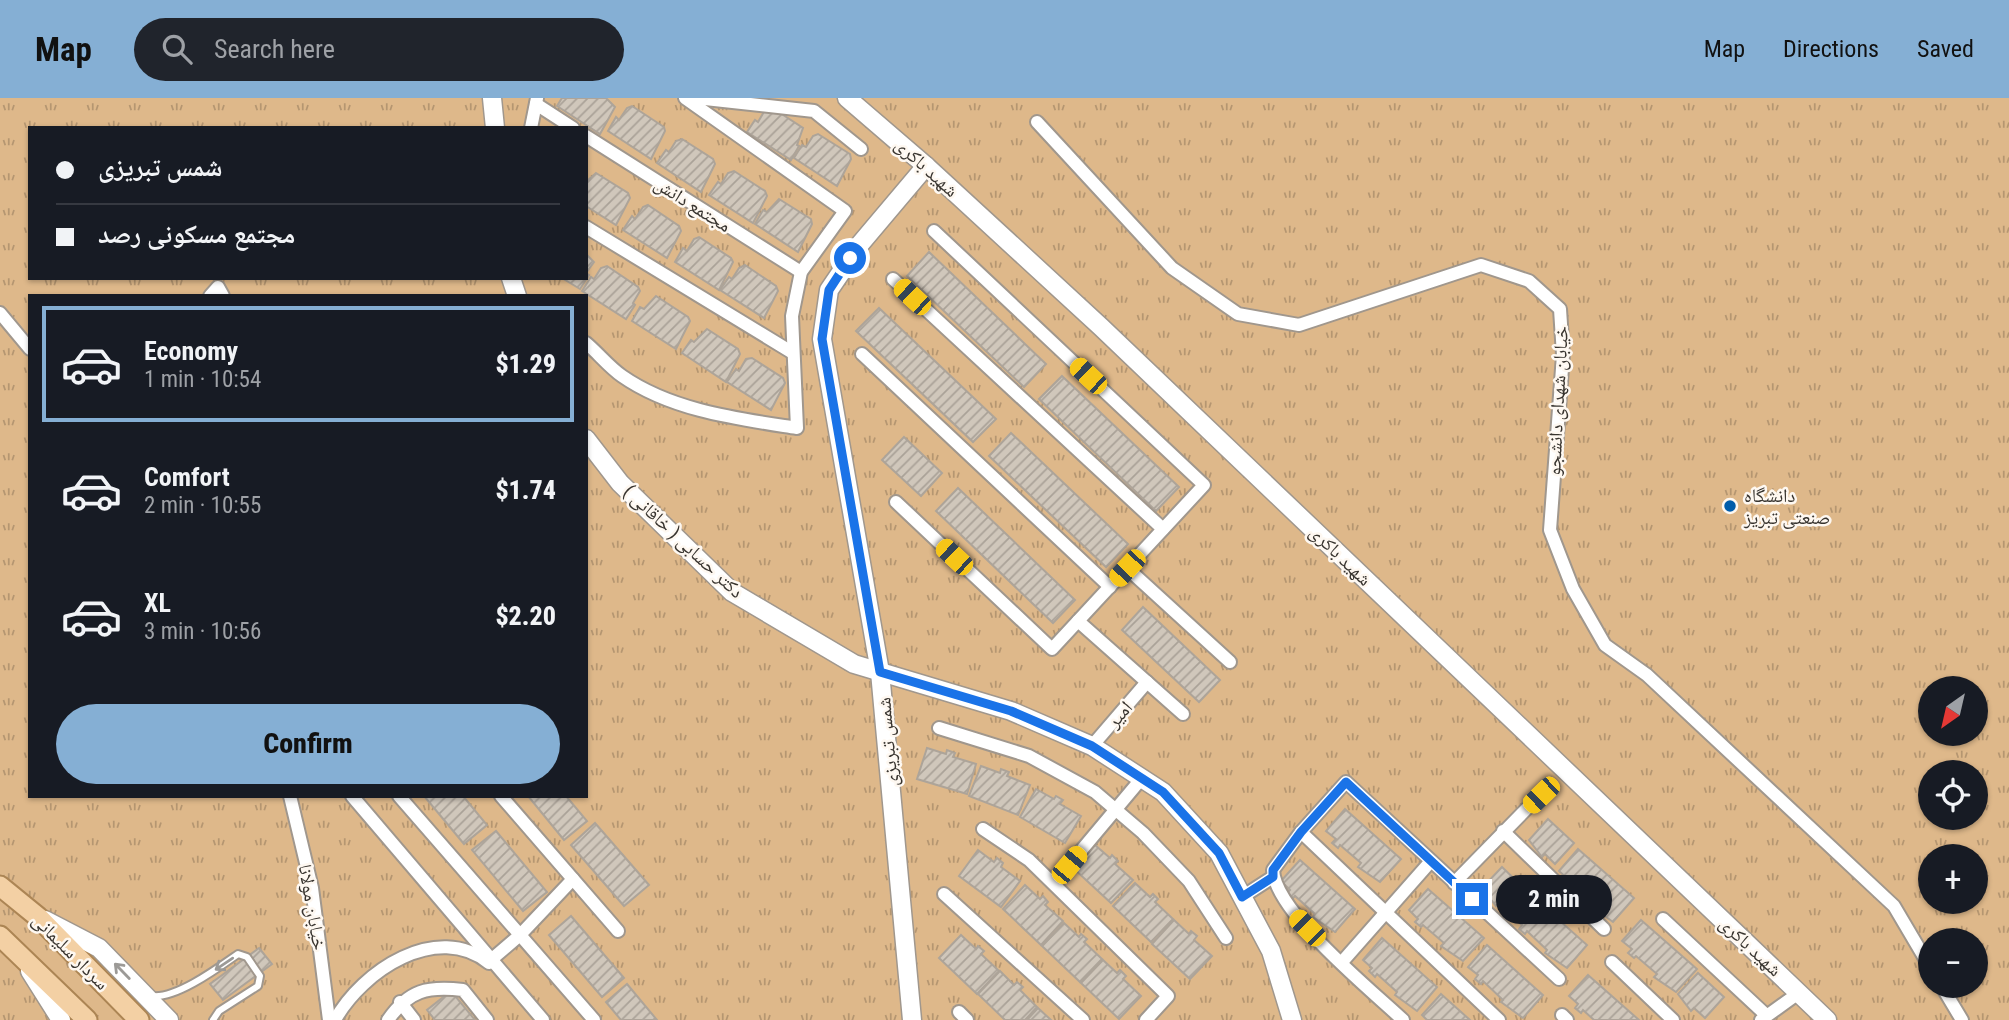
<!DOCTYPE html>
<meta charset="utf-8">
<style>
:root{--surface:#171b24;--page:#20242c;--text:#f1f3f6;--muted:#9ea1a6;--line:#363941;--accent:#85afd4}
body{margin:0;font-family:"Roboto Condensed","Noto Naskh Arabic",sans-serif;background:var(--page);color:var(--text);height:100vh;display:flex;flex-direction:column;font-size:26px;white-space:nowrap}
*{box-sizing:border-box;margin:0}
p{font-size:23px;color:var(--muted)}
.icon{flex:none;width:38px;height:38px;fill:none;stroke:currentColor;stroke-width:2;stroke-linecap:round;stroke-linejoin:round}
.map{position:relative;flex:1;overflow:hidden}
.panel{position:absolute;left:28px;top:196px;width:560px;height:504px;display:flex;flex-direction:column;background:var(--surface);border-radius:0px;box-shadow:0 2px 5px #0004}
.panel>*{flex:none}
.hud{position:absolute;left:28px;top:28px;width:560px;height:154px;border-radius:0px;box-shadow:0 2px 5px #0004;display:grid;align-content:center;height:154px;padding:0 28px;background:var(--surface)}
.needle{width:46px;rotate:214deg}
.buttons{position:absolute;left:1918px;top:578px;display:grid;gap:14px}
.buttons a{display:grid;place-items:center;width:70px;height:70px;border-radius:50%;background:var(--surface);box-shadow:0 2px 5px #0004;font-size:35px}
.end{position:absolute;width:32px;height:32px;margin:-16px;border:9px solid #1a73e8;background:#fff;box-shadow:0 0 0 4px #fff}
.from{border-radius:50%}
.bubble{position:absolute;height:49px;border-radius:24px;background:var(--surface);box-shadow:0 2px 5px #0004;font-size:23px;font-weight:800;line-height:49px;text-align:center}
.car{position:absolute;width:21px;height:42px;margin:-21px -10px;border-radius:9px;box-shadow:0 0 5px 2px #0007;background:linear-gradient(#f5c518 24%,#345 0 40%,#f5c518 0 76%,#345 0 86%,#f5c518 0)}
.hud b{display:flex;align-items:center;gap:24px;height:66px;font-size:26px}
.hud b+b{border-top:2px solid var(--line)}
.hud i{width:18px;height:18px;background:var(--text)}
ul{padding:12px 0 0;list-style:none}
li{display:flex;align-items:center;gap:21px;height:116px;margin:0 14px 10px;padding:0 14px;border:4px solid transparent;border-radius:0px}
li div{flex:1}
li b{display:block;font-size:26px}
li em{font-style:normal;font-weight:800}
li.active{border-color:var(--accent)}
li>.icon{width:63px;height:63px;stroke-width:1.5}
.button{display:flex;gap:14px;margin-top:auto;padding:14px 28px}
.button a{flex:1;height:80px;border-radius:42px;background:var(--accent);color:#111;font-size:28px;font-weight:800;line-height:80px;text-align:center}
header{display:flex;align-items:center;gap:42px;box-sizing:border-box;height:98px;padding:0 35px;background:var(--accent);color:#111}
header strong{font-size:33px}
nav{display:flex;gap:38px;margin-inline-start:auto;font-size:24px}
.search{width:490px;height:63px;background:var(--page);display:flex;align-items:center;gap:18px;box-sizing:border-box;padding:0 24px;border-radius:38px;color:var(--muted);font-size:26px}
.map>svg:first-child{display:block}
</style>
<header>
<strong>Map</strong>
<div class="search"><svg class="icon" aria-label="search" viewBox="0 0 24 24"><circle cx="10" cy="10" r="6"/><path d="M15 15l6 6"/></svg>Search here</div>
<nav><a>Map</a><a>Directions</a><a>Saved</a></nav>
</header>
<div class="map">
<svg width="2009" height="922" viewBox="0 0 2009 922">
<defs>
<pattern id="grass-tufts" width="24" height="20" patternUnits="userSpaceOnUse" patternTransform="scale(1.75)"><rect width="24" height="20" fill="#deb88a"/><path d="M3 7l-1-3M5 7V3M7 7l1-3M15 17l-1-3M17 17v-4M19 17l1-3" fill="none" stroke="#b59671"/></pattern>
<pattern id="building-hatch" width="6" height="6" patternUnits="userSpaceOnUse" patternTransform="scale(1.75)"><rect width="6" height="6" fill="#d0c7bb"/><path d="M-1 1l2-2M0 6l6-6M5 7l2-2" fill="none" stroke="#aaa298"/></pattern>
</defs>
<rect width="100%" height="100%" fill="#f4eade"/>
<path fill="url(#grass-tufts)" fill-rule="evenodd" d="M0,0H2009V922H0ZM30,30H586V180H30ZM30,198H586V698H30ZM1930,590H1976V635H1930ZM1930,674H1976V719H1930ZM1930,758H1976V803H1930ZM1930,842H1976V887H1930Z"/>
<g fill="url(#building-hatch)" stroke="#ada499" stroke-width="2">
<path d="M562,0H606L615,9L600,36L557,8Z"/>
<path d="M632,8L664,29L665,33L651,61L608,33L616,19L619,22L627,10Z"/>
<path d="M771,9L803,30L797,47L799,48L791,62L747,34L755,22L758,24L765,12Z"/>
<path d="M818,36L850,56L851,61L837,88L794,60L802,47L806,49L813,38Z"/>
<path d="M682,41L713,61L715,66L701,94L657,65L666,52L669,54L676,43Z"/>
<path d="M734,73L765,93L767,98L753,125L709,97L718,84L721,86L728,75Z"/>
<path d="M596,75L628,95L630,100L616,127L586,108V84Z"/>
<path d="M779,101L811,121L812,126L798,154L755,126L763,112L767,114Z"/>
<path d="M648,107L679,128L681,133L667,160L623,132L632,118L635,121L643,109Z"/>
<path d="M699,139L731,160L733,164L719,192L675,164L683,150L687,153L694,141Z"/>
<path d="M929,154L1046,266L1024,289L907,178Z"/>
<path d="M586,156L594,164L586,175Z"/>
<path d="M745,167L776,188L778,193L764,220L720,192L729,179L732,181L739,170Z"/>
<path d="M607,168L638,189L640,193L633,205L635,207L626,221L582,193L591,179L594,181L601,170Z"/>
<path d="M586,175L589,177L580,191L562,180H586Z"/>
<path d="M656,198L688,219L690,223L676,251L632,223L640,209L644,211Z"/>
<path d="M879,210L996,321L973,344L856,233Z"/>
<path d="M707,231L738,251L740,256L726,284L682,255L691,242L694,244Z"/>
<path d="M752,260L783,280L785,285L771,312L727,284L736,271L739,273L746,261Z"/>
<path d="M1062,278L1179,389L1156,413L1039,301Z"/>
<path d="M1011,335L1128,446L1106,469L989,358Z"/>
<path d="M904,339L942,375L921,398L882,362Z"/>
<path d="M958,390L1075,502L1053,525L936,413Z"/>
<path d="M1143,509L1220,582L1199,604L1122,532Z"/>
<path d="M927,650L946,656L947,652L955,655L953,659L976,666L967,696L917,681Z"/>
<path d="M981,668L1000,675L1001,671L1009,674L1007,678L1030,687L1018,717L969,698Z"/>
<path d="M1036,691L1054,701L1056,698L1063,702L1060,706L1081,718L1065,745L1020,719Z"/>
<path d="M424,698H463L487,727L464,746Z"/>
<path d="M528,698H566L587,723L564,742Z"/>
<path d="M1345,711L1401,761L1380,784L1358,769L1361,765L1340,747L1338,750L1332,745L1336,741L1326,733Z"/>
<path d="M1548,721L1574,745L1555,766L1545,756L1542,759L1529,742Z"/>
<path d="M595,725L649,787L624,808L571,747Z"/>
<path d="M496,733L547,794L523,813L472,752Z"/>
<path d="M1095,747L1110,760L1112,757L1118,763L1115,766L1133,782L1111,805L1073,770Z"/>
<path d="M1578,751L1634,800L1613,824L1591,808L1594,805L1573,787L1571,789L1565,784L1568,781L1559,773Z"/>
<path d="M978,752L994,764L997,760L1003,765L1001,769L1020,783L1001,809L959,778Z"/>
<path d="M1300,762L1355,811L1335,834L1313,819L1315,816L1295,798L1293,800L1287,795L1290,792L1281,783Z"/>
<path d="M1502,769L1528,794L1509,814L1499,805L1496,808L1482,790Z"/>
<path d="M1135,785L1150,799L1153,796L1158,801L1155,804L1173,821L1151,844L1113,808Z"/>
<path d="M1025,787L1040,801L1043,798L1048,804L1045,807L1063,823L1041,847L1003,811Z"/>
<path d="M1428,791L1484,840L1463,863L1441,848L1444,845L1423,827L1421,829L1415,824L1418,821L1409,812Z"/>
<path d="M1532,798L1587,847L1567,870L1545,855L1547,852L1527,833L1525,836L1519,831L1522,827L1513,819Z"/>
<path d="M571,818L624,880L602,899L549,837Z"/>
<path d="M1174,822L1189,836L1191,833L1197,838L1194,842L1212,858L1190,881L1152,846Z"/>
<path d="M1641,822L1697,871L1676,894L1654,879L1657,876L1636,858L1634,860L1628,855L1632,851L1622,843Z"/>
<path d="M1064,825L1079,839L1081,836L1087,841L1084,844L1102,861L1080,884L1042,848Z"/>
<path d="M961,837L976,851L978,848L984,853L981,856L999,873L977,896L939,860Z"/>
<path d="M1382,840L1437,889L1417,913L1395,897L1397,894L1377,876L1375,879L1369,873L1372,870L1363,862Z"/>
<path d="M1487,847L1543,897L1523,920L1501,904L1503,902L1483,883L1481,886L1475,881L1478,877L1468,869Z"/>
<path d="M259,850L272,866L223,902L210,886Z"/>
<path d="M1103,862L1117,875L1120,872L1126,878L1123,881L1141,898L1119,921L1081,885Z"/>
<path d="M1000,873L1014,887L1017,884L1023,889L1020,892L1037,909L1025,922H1005L978,896Z"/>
<path d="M1698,875L1724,899L1705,920L1694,910L1691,913L1678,896Z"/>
<path d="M1588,877L1639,922H1594L1583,912L1581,915L1575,910L1578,906L1569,898Z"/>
<path d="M627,886L657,922H621L606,904Z"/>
<path d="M451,893L475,922H435L427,912Z"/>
<path d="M1441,896L1470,922H1427L1422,917Z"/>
<path d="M1038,910L1051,922H1027Z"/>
</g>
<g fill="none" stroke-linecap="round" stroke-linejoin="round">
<defs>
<path id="lane" d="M152,898C176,901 218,870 238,856L247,859L260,878L258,888L219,913L213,922"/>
<g id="street">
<path d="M696,0L814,13L861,51"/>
<path d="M536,6L573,30"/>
<path d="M1037,24L1172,170L1238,216L1299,227L1481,167L1529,183L1560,211L1563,257L1550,432L1573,491L1605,547L1647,577L1894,808L1930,869"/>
<path d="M531,30L537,0"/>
<path d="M586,38L801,174"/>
<path d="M586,129L793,255"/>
<path d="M893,181L1163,431"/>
<path d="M210,198L218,189L223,198"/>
<path d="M0,215L30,251"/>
<path d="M586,245C598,255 609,269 622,278C672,313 739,321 797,330L792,218L801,174L845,113L685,0"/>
<path d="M862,256L1110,489"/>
<path d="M896,404L1052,551L1204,387L934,133"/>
<path d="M1127,470L1230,564"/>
<path d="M1078,523L1183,616"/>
<path d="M939,630L1029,658L1095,694L1143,735L1189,783L1226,840"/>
<path d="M1092,648L1147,584"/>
<path d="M290,698L312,790L329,922"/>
<path d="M352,698L543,922"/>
<path d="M399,698L594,922"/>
<path d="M501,698L618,833"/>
<path d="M983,731L1029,762L1168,898L1146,922"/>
<path d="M1503,733L1604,831"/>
<path d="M1301,734L1499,922"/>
<path d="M1054,785L1142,680"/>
<path d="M1454,785L1540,697"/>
<path d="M944,796L1083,922"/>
<path d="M1242,799L1273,779"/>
<path d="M1663,821L1766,917"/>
<path d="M492,861L520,837L573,781"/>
<path d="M1342,864L1431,763"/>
<path d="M1612,864L1673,922"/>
<path d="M1941,887L1962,922"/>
<path d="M400,904L414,922"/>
<path d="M959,914L967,922"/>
<path d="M1562,917L1567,922"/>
<path d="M335,922C362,873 437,823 489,865"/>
<path d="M388,922C409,892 427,888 463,892L487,922"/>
<path d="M1403,922C1371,892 1275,814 1273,772L1301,734L1346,684L1559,881"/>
<path d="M1761,922L1800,894"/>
</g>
<g id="secondary">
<path d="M492,0L495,30"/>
<path d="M847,0L926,68L1101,229L1827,922"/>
<path d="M511,180L517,198"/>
<path d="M586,341L620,385L732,494L854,566L1011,613L1092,648L1163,694L1219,755L1271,853L1292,922"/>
<path d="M45,822L99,850L169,922"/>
<path d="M30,873L61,922"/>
<path d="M912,922L880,574L822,241L829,192L861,145L926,68"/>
</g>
<g id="primary">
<path d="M0,788L38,819L139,922"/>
<path d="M0,838L87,922"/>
</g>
</defs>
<use href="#lane" stroke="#a0978d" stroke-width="10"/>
<use href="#street" stroke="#a0978d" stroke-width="16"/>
<use href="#secondary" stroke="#a0978d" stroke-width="21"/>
<use href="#primary" stroke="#ac8554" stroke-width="23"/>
<use href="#lane" stroke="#fff" stroke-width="6"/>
<use href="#street" stroke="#fff" stroke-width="12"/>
<use href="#secondary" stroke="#fff" stroke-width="18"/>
<use href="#primary" stroke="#f3d0a4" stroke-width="19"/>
</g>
<defs><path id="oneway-shaft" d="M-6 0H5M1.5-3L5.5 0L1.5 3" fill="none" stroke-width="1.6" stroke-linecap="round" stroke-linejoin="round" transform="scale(1.75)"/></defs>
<g stroke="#9c9a97">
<use href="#oneway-shaft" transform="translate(224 866) rotate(146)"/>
<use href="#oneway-shaft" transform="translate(122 873) rotate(-134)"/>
</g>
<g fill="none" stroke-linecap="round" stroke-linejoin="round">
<path stroke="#1a73e8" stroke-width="9" d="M850,160L829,192L822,241L880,574L1011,613L1092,648L1163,694L1219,755L1242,799L1273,779V772L1301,734L1346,684L1472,801"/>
</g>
<circle fill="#005caa" stroke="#fef8f1" stroke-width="2.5" cx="1730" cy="408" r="7"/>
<g text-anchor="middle" stroke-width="5" stroke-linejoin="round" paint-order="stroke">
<g font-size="19" fill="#38342f" stroke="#fef8f1">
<text transform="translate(927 69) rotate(42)" y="7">شهید باکری</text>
<text transform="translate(693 106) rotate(32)" y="7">مجتمع دانش</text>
<text transform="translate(1557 303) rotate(-87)" y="7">خیابان شهدای دانشجو</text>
<text transform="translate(684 443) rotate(43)" y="7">دکتر حسابی ( خاقانی )</text>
<text transform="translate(1341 457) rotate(44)" y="7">شهید باکری</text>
<text transform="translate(1119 616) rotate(-49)" y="7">امیر</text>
<text transform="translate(887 644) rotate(-95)" y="7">شمس تبریزی</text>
<text transform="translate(313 809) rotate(80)" y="7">خیابان مولانا</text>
<text transform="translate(1751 848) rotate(43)" y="7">شهید باکری</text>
<text transform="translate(71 853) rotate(45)" y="7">سردار سلیمانی</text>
</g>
<g font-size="19" fill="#38342f" stroke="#fef8f1" text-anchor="start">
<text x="1744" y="404">دانشگاه<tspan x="1744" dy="22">صنعتی تبریز</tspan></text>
</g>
</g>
</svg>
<div class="buttons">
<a><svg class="needle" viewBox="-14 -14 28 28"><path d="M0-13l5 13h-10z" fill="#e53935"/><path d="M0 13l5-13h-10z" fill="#9ea1a6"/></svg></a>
<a><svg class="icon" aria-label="locate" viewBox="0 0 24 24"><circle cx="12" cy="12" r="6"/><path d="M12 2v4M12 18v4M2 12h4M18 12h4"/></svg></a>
<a>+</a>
<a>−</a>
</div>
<i class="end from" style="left:850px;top:160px"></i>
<i class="end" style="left:1472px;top:801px"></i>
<div class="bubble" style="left:1496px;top:777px;width:116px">2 min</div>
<i class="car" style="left:912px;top:199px;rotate:313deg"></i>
<i class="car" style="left:1088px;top:278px;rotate:313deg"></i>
<i class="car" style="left:954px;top:459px;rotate:313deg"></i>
<i class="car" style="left:1127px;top:470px;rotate:223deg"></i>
<i class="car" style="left:1541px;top:697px;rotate:226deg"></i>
<i class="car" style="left:1069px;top:767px;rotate:40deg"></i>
<i class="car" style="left:1307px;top:830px;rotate:315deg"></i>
<div class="hud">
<b><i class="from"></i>شمس تبریزی</b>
<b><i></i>مجتمع مسکونی رصد</b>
</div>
<section class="panel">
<ul>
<li class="active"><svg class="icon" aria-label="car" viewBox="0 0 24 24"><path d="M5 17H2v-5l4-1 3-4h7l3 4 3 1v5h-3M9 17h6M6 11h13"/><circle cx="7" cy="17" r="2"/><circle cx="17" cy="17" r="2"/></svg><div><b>Economy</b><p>1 min · 10:54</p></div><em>$1.29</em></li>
<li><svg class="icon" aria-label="car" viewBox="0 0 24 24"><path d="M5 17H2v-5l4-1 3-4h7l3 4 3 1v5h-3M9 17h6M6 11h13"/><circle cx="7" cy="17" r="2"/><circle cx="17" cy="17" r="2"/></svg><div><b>Comfort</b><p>2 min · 10:55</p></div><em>$1.74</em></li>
<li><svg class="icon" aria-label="car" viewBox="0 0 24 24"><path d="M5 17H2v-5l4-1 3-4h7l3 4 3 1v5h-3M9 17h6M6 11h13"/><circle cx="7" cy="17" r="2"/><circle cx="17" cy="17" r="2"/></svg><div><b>XL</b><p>3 min · 10:56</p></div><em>$2.20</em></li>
</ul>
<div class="button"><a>Confirm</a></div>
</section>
</div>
